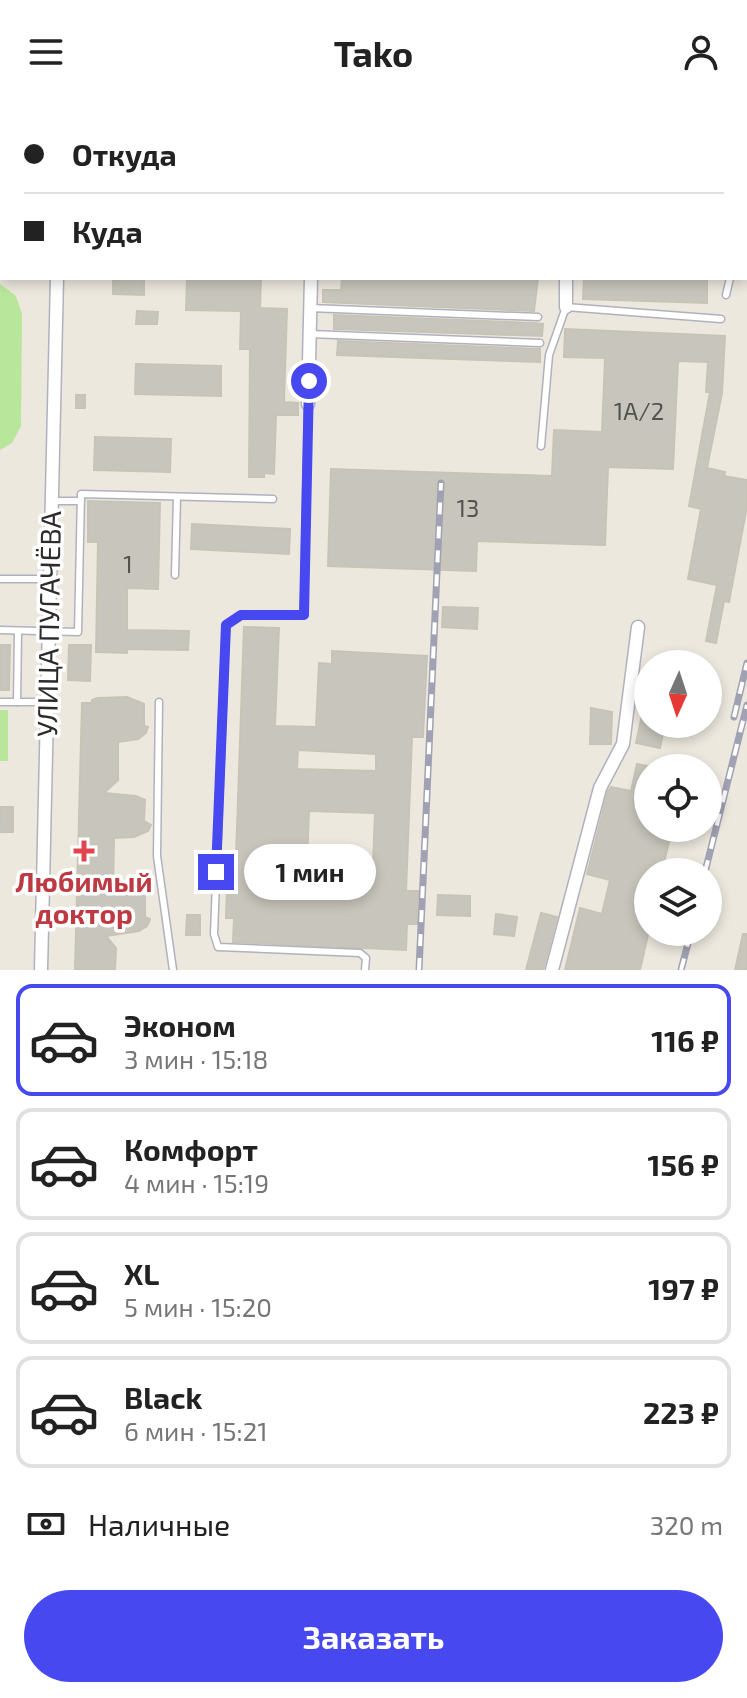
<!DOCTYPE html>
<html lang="ru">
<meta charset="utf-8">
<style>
:root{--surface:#fff;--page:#f2f2f2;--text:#222;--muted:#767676;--line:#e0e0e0;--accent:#4748f0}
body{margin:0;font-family:"Exo 2",sans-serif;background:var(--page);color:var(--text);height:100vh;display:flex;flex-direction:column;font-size:30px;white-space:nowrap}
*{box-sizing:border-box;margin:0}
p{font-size:26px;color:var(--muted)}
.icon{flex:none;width:44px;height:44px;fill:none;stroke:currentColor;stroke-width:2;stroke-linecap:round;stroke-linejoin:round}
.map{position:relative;height:866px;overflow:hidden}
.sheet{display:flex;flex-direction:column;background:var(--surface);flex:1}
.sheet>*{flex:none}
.top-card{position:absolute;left:0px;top:0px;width:748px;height:176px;box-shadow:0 4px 12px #0003;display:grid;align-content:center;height:176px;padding:0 24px;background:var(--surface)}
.needle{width:52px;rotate:183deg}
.tools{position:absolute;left:634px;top:546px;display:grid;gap:16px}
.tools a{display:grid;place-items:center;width:88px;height:88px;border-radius:50%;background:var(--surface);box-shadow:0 4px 12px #0003;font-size:40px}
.end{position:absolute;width:36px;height:36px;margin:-18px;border:10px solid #4748f0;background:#fff;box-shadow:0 0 0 4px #fff}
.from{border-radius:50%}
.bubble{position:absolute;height:56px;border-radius:28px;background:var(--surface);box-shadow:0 4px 12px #0003;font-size:26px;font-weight:700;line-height:56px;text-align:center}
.top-card b{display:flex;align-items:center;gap:28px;height:76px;font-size:30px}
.top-card b+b{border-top:2px solid var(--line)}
.top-card i{width:20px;height:20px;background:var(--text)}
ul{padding:14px 0 0;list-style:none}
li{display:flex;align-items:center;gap:24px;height:112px;margin:0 16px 12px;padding:0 8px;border:4px solid var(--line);border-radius:16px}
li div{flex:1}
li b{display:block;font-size:30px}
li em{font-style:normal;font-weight:700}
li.on{border-color:var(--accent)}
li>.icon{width:72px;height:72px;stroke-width:1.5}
.pay{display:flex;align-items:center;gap:20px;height:88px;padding:0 24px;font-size:30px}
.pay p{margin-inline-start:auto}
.cta{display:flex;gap:16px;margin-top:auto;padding:16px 24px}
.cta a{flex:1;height:92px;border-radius:48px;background:var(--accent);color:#fff;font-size:32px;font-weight:700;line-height:92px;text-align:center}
header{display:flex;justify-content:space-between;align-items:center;height:104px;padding:0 24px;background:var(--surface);font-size:36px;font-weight:700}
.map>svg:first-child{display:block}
</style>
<header><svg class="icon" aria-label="menu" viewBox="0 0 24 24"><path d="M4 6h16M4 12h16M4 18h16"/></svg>Tako<svg class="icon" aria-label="person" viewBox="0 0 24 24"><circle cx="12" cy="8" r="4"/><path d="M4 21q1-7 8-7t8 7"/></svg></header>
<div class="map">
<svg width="747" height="866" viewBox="0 0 747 866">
<rect width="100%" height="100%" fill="#ece8de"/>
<g fill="#b8e69a">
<path d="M0,180L16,192L22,210L21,322L12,339L0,346Z"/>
<rect x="0" y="606" width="8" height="51"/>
</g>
<g fill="#c8c6bc" stroke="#c7c4b7" stroke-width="2" fill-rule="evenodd">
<path d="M117,174H144V191L113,190V177H117Z"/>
<path d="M187,174H261L260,204L287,205L284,298L298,299V311H276L274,370L264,369V373H249L250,245H240L241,207L186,206Z"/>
<path d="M342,174H538L534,207L323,198V186H341Z"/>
<path d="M584,174H707V199L583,195Z"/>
<path d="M137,207L158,208L157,220H136Z"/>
<path d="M334,211L533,219L543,220L542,232L338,225H334Z"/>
<path d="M565,225L725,232L722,289L707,364L725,368L724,372L747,376V402L729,498L724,497L716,539L706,537L717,481L688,475L701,405L689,402L710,288H706L708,258L678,257L673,365L608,363L605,441L477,437L476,467L328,462L331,365L552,372L554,326L602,328L605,254L564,253Z"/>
<path d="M338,237L540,245V258L337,251Z"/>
<path d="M136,260L221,262V292L135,290Z"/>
<rect x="76" y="291" width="9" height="13"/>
<path d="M95,333L171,335L170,368L94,366Z"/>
<path d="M88,397L160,399L158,485L127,484V526L189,527L188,546L127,545V549L96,548L98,438H88Z"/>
<path d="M192,420L290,425L289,450L191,445Z"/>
<path d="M443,503L478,504L477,525L442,523Z"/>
<path d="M244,523L279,524L275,622L316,623L319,559L332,560V547L427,552L423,633H412L406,787H418L417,820H407L406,846L233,838L234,814H226L227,781H235ZM298,646L376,650V667L297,665ZM309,707L375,709L372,786L306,784Z"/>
<path d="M0,541H10L9,586H0Z"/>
<path d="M69,541H91L90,577L68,576Z"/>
<path d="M643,569H648V598L638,596Z"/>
<path d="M127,593L144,600V622L148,623L146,629L138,635L118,638V676L104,689L136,692L145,696L144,717L151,721L148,727L134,733L114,734L113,792L124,787L145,792V813L150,815L147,822L139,827L106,832L116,844L115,866H75L82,599H92V596L98,594Z"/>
<path d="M644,602H648V620H665L660,644L636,639Z"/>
<path d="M591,604L612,608L611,640H590Z"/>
<path d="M637,660L648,662V724H672L662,768H648V831L640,866H565L580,804L602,810L610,776L587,770L608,687L611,683L631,687Z"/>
<rect x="0" y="703" width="13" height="25"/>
<path d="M438,791L470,792V812L437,811Z"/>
<path d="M541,809L557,813L543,866H526Z"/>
<path d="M496,810L517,813L514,832L494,830Z"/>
<path d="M187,811H200V831H186Z"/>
<path d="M743,830H747V866H735Z"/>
</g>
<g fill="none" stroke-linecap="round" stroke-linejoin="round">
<defs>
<g id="service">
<path d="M0,1L14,2"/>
<path d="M188,2V0"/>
<path d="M366,2V0"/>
<path d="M625,2L626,0"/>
<path d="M746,43H747"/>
<path d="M746,111L747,107"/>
<path d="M0,123H2"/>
<path d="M726,191L730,174"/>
<path d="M310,204L538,213"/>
<path d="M310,230L540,239"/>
<path d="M308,301L304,511H241L226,521L214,830L218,843L360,849L366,854L365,866"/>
<path d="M541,342L549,251L566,203L721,215"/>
<path d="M53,397H81"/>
<path d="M175,471L177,393"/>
<path d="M0,475H50"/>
<path d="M0,526L78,528L81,390L273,395"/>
<path d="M0,598H47"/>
<path d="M17,598L18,527"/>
<path d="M159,598L157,752L173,866"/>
</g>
<g id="minor">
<path d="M565,0V2"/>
<path d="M61,2V0"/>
<path d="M315,2V0"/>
<path d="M566,174V203"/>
<path d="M308,300L311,174"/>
<path d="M41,866L57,174"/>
<path d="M552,866L600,684L623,640L638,523"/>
</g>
</defs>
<use href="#service" stroke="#b1b1be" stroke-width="9"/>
<use href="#minor" stroke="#b1b1be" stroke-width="15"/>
<use href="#service" stroke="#fff" stroke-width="6"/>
<use href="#minor" stroke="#fff" stroke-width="12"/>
<defs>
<g id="rail">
<path d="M734,613L747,559"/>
<path d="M705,768L747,601"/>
<path d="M419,866L441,379"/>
<path d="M681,866L691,828"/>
</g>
</defs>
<use href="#rail" stroke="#a1a1b4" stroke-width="7"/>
<use href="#rail" stroke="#fff" stroke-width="4" stroke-dasharray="12" stroke-linecap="butt"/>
</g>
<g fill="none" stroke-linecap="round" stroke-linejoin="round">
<path stroke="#4748f0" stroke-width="10" d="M216,768L226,521L241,511H304L309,277"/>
</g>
<path fill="#e0444e" stroke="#fff" stroke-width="3" d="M80 735h8v8h8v8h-8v8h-8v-8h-8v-8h8z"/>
<g text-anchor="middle" stroke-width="7" stroke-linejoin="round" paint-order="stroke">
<g font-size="24" fill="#52524f">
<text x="639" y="316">1А/2</text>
<text x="468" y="413">13</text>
<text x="128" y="469">1</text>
</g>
<g font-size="28" fill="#2b2b2b" stroke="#fff">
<text transform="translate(49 520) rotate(-89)" y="10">УЛИЦА ПУГАЧЁВА</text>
</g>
<g font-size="28" font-weight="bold" fill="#be3a42" stroke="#fff">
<text x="84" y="788">Любимый<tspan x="84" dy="32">доктор</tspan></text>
</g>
</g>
</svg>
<div class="tools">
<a><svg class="needle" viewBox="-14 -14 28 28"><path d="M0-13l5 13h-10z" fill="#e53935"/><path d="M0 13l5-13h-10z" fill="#767676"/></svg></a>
<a><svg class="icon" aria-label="locate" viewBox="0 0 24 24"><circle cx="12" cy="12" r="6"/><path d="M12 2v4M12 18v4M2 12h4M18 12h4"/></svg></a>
<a><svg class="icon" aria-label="layers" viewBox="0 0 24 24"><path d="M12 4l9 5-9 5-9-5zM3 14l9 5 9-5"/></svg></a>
</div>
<i class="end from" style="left:309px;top:277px"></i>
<i class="end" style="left:216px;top:768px"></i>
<div class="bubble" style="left:244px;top:740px;width:132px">1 мин</div>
<div class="top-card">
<b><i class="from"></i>Откуда</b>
<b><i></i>Куда</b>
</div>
</div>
<section class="sheet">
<ul>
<li class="on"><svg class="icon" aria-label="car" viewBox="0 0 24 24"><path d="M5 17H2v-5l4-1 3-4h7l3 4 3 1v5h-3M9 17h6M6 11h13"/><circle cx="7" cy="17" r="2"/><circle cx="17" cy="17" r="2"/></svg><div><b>Эконом</b><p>3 мин · 15:18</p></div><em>116 ₽</em></li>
<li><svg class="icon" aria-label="car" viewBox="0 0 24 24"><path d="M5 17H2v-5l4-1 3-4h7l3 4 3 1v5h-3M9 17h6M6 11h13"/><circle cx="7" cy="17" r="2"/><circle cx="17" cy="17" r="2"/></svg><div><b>Комфорт</b><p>4 мин · 15:19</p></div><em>156 ₽</em></li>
<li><svg class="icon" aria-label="car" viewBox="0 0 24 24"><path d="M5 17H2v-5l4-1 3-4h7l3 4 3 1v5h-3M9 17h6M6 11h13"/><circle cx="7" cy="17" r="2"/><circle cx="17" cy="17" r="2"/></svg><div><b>XL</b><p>5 мин · 15:20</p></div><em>197 ₽</em></li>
<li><svg class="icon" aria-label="car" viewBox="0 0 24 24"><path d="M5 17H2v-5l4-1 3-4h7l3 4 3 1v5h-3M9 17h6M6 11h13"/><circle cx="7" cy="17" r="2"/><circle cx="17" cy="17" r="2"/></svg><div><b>Black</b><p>6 мин · 15:21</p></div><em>223 ₽</em></li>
</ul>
<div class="pay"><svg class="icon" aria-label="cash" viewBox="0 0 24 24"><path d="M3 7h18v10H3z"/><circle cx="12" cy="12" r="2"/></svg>Наличные<p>320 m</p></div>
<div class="cta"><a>Заказать</a></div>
</section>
